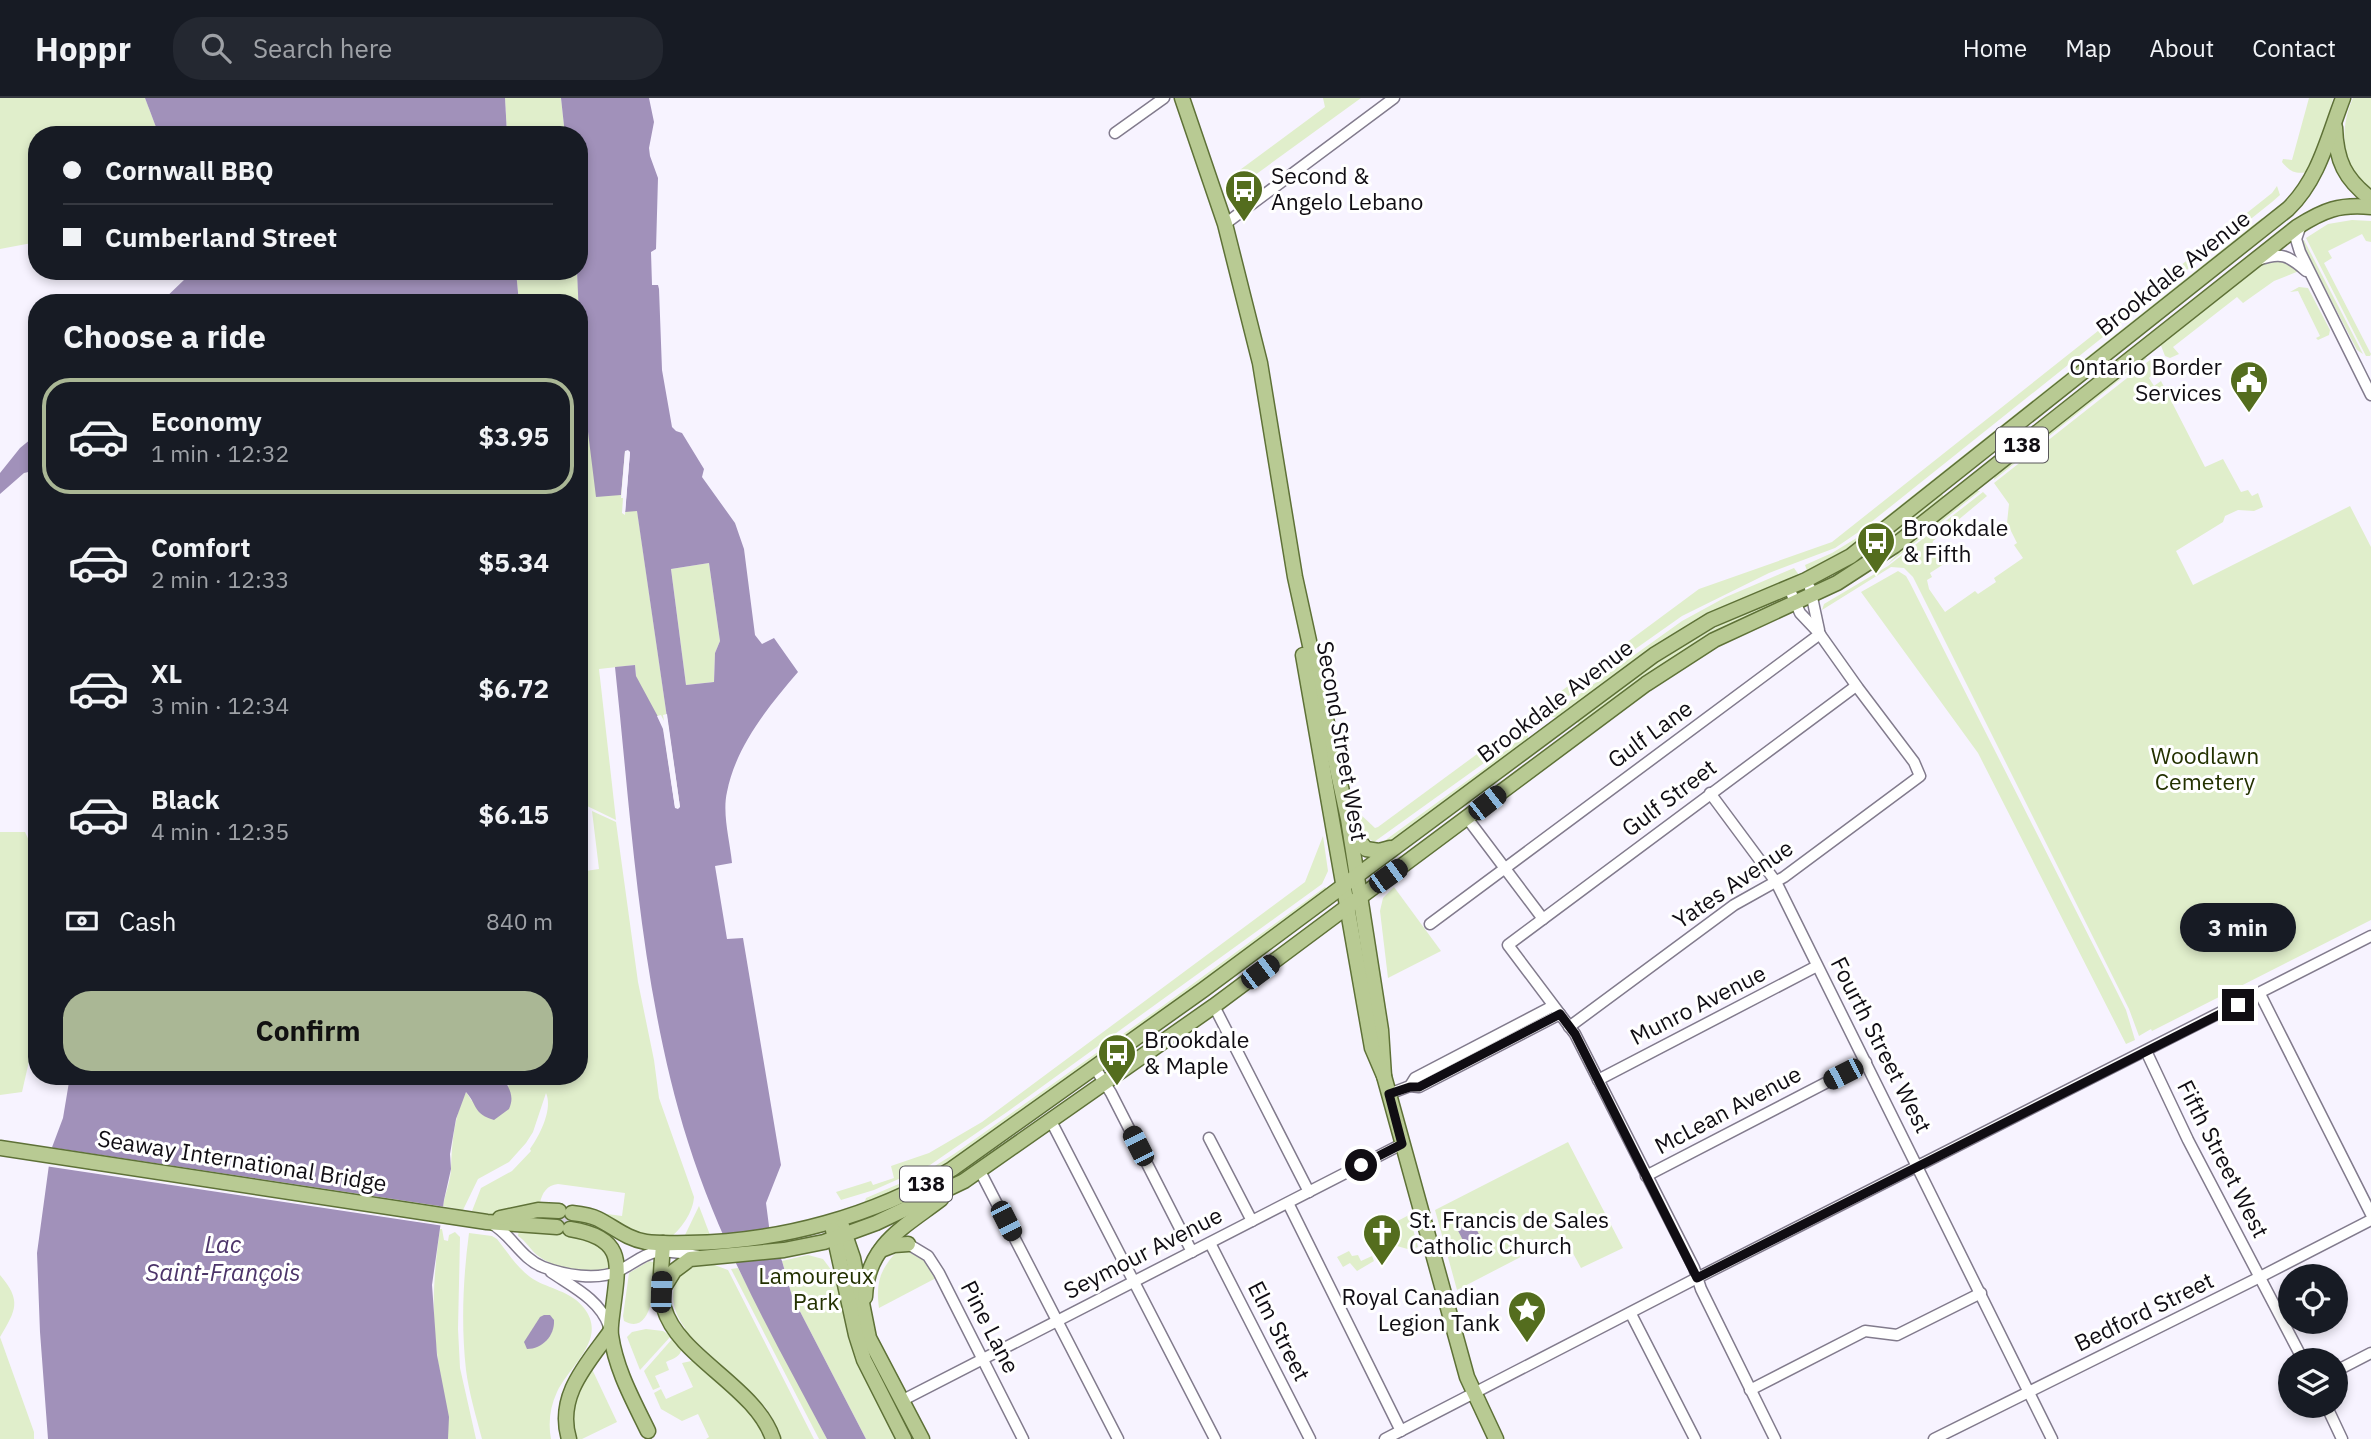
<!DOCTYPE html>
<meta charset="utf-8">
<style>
:root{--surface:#171b24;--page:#242831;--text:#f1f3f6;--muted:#9ea1a6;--line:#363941;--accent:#aab795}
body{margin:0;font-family:"IBM Plex Sans",sans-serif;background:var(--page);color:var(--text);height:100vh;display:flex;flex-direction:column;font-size:26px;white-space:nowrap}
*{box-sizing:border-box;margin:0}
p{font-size:23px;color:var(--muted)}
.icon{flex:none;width:38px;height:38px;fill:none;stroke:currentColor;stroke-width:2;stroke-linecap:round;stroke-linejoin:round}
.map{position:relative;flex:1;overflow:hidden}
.side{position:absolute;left:28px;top:196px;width:560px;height:791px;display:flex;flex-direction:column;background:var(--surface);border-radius:28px;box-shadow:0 4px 10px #0003}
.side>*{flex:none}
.top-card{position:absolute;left:28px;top:28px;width:560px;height:154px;border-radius:28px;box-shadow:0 4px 10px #0003;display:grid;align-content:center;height:154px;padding:0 35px;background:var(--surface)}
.tools{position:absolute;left:2278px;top:1166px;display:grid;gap:14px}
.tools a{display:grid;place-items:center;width:70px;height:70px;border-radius:50%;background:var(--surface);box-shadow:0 4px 10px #0003;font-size:35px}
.end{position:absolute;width:32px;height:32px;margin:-16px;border:9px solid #100d13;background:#fff;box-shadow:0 0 0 4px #fff}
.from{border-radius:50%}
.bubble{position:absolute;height:49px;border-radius:24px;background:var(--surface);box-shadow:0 4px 10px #0003;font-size:23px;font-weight:700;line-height:49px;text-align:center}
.car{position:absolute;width:21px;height:42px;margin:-21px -10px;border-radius:9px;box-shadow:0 0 5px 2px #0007;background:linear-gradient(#222 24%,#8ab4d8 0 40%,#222 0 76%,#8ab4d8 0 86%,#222 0)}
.top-card b{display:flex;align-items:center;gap:24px;height:66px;font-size:26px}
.top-card b+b{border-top:2px solid var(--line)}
.top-card i{width:18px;height:18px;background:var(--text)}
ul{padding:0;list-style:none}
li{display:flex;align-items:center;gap:21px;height:116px;margin:0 14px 10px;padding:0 21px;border:4px solid transparent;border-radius:28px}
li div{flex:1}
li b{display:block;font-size:26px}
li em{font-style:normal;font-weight:700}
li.on{border-color:var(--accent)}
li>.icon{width:63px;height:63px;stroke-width:1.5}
h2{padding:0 35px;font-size:32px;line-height:84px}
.pay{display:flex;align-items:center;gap:18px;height:77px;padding:0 35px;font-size:26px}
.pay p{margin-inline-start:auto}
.primary-button{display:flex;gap:14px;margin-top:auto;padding:14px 35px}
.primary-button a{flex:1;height:80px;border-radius:28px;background:var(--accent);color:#111;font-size:28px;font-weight:700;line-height:80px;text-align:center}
header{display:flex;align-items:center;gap:42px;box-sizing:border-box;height:98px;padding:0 35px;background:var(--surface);border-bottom:2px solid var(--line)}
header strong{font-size:33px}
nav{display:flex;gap:38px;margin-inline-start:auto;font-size:24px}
.search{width:490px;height:63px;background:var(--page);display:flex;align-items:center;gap:18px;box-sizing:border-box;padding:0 24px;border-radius:28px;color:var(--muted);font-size:26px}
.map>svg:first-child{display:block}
</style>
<header>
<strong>Hoppr</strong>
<div class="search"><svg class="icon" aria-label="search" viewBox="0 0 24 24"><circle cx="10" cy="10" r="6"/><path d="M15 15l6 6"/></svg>Search here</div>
<nav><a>Home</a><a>Map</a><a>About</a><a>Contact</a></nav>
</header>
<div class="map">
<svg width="2371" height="1341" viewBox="0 0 2371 1341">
<rect width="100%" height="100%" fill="#f7f3ff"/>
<g fill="#e0eecb">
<path d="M0,0H145L159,37H37V144L0,151Z"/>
<path d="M505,0H561L565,37H507Z"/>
<path d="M1323,0H1361L1233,93L1229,80L1325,9Z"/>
<path d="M2309,0H2333L2325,32L2310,74C2296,76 2291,75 2282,64L2283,61L2292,62Z"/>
<path d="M2353,0H2371V91C2340,70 2339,31 2353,0Z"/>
<path d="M2277,88L2280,97L2272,104L1860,433L1835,450L1769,475L1682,518L1546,614L1541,608L1699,491L1832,444L2272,95Z"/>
<path d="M2262,120L2266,123L1854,447L1807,473L1805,467L1832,455L1868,433Z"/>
<path d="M2352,122L2371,123V144L2366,143L2362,136L2328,153L2332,160L2324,165L2371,256L2370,258H2366L2306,140L2328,126Z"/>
<path d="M2304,142L2363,256L2357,252L2303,148L2301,144Z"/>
<path d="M2273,162L2289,164L2299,173L2274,183L2243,205L2237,199L2173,249L2179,256L2170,260L2165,258L2160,245L2264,164Z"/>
<path d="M516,173H577L579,205H519Z"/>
<path d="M2299,189L2308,190L2330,232L2329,237L2318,242L2316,240L2320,238L2298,193L2290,194Z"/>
<path d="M579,223L582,285L625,353V413L637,412L680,709L636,578L635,567L599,571L616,722L583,706L579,677Z"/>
<path d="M2142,259L2147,260L1994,382L1995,376Z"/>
<path d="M2150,262L2153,265L2155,273L2149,280L2154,288L2161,283L2205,369L2223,361L2241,394L2248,392L2252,398L2258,395L2263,409L2254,413L2238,412L2225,418L2223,424L2176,453L2193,487L2350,408L2371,449V822L2152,933L2151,931L2139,938L2129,911L1913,479L1904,470L1891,469L1822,512L1824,506L1888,468L1983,394L1987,398L1933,443L1931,450L1933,458L1950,462L1930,475L1932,479L1927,482L1929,491L1945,514L1975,493L1978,496L1996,484L1994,480L2023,460L2014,447L2017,445L2007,425L2009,406L1994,385Z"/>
<path d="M1974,393H1980L1887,467L1908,445Z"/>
<path d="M1941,395L1946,401L1882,451L1878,445Z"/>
<path d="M709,465L720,543L715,555L714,584L686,587L671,471Z"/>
<path d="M1794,470L1799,477L1718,513L1558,620L1549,618L1682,523L1726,499Z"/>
<path d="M1898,473L1906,478L1910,485L2110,880L2126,912L2135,942L2126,946L1978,655L1861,494Z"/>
<path d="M1767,505L1768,510L1687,550L1592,619L1579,627L1577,623C1639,577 1694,535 1767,505Z"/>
<path d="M1522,623L1526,629L1484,665L1374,744L1363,737L1360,716L1375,730L1378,729Z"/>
<path d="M1528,634V643L1391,744L1380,746L1486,669Z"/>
<path d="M592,713L616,724L638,884L654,962L659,1000L694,1099C693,1114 682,1130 671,1139L638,1137L593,1114L622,1118L625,1095L558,1086C547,1087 542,1095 540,1105L494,1117L472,1113L481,1090L512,1073L531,1053L530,1051C540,1037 553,1011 546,995L533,1034L526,1045L509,1064L478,1081L463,1112L443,1108C445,1095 451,1083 451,1070C452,1044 454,1018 466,994L472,1003L509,988L502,978H579V774L599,771Z"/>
<path d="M0,734H25L37,760V928L22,994L0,997Z"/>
<path d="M1323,738L1328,773L1322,786L1007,1014L930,1067L874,1092L841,1102L836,1094L871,1083L873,1087L894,1080L891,1068L929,1055L982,1024L1305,784Z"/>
<path d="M1325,789L1327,791L1322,797L1170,910L971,1051L910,1087L864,1106L866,1100L922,1076L954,1056L1164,907Z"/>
<path d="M1394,789L1441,853L1388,880L1380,813L1383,800Z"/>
<path d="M1568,1044L1623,1150L1581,1170L1563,1137L1457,1192L1435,1112Z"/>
<path d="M699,1108L710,1137L686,1141L685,1137Z"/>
<path d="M1409,1117L1418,1149L1411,1152L1397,1148L1388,1128Z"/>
<path d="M440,1131H442L444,1142L448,1143L449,1137L455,1134L460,1139L458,1231L460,1270L476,1341H448C449,1311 440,1284 437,1255C431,1213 434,1173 440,1131Z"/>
<path d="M519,1131C553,1134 603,1129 611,1172C587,1174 557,1173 537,1157C530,1151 526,1143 518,1138Z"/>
<path d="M469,1135L492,1138L497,1141C508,1155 518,1171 533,1181C549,1191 571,1193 584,1210C608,1241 570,1267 557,1294C550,1309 548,1325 551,1341H482C476,1318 469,1295 466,1272C461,1227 463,1180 469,1135Z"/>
<path d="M901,1149L924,1161L938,1179L879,1210C875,1181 882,1169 901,1149Z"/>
<path d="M1349,1153L1352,1158L1358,1157L1361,1163L1372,1158L1374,1163L1357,1173L1350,1165L1343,1169L1337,1159Z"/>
<path d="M808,1157L823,1161L832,1173L836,1171L898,1341H866L792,1198L782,1163Z"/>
<path d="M649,1163L656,1165C655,1180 654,1240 624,1223L623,1218L629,1175Z"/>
<path d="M709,1165L728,1172L814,1341H780L774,1323L766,1310L684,1232L685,1230C664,1202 670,1169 709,1165Z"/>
<path d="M738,1170L827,1341H819L731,1171Z"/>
<path d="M0,1177C22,1203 16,1212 0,1239L34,1334V1341H0Z"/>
<path d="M646,1231L663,1233L671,1238L640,1272L627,1239L632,1234Z"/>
<path d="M673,1240L682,1249C681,1259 674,1260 666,1264L669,1272L655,1278L660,1289L653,1292L644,1273Z"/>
<path d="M696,1262L751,1315L766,1341H706L709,1339L698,1316L682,1323L661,1311L654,1295L661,1291L666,1301L693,1289L682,1265Z"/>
<path d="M591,1269L617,1324L582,1341H574L571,1306Z"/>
</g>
<g fill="#a191ba" fill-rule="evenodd">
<path d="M145,0H505L507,37H159Z"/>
<path d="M561,0H649L654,24L649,50L650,58L658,80L656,151L651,154L652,187H658L659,191L662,272L672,329L676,333L682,335L704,371L702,379L735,425L744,451L755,537L762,546L774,540L798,574C768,609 736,648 727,694C722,716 730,743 732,765L715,768L727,841L743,840L781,1067L766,1105L770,1136L782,1163L792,1198L866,1341H827C776,1245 721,1149 688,1044C640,891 632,728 615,569L635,567L636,578L663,628L675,709H680L637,413L625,414L630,354L625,353L621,397L596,399L582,285L577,173H579V37H565ZM709,465L720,543L715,555L714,584L686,587L671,471Z"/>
<path d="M187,173H516L519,205H160L185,181Z"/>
<path d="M37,336V372L24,375L0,396V375L20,350Z"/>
<path d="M70,978H462L464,983L466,978H502C509,990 515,998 509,1011L494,1022C473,1016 477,1006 466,994L456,1021L452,1044L450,1056L451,1071L444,1102L432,1187L437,1257L449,1319L448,1341H48L40,1234L37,1155L51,1052L63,1020Z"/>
<path d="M1468,1115L1484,1146L1469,1154L1453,1123Z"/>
<path d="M544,1217H550L554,1222C555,1238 542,1251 527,1251L524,1244L540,1219Z"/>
</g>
<g fill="#f7f3ff">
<path d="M628,352L630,354L625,417L622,415L623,400H621L625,353Z"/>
<path d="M667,616L680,709L678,711L675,710L663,631L657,618L661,617L664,623L663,617Z"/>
<path d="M48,1049L446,1109L444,1128L45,1068Z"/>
</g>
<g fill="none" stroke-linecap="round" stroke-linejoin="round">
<path stroke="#d4d0dc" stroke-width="14" stroke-dasharray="14 7" stroke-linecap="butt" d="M558,1121L570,1124"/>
<defs>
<g id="minor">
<path d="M1115,35L1164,0"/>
<path d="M1225,126L1394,0"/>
<path d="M2301,127L2296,141L2300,154L2371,297"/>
<path d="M2258,162C2281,154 2288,157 2306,173"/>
<path d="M1810,490L1819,532"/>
<path d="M1710,695L1776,784L2052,1341"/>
<path d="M1467,720L1543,821"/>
<path d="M1430,826L1820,536"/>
<path d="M2260,896L2371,1116"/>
<path d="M1214,908L1309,1094"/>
<path d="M1569,929L1734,807L1784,779L1920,678L1914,664L1858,590L1819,535L1800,515L1789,490"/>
<path d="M2146,953L2188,1042L2303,1262"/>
<path d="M1095,970L1111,995L1192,1154"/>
<path d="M1598,982L1817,868"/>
<path d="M1410,988L1415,980L1553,908"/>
<path d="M1389,996L1410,988L1419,989L1560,916"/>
<path d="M1051,1023L1215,1341"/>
<path d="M1209,1040L1252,1123"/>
<path d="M980,1073L1118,1341"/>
<path d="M1646,1078L1866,964"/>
<path d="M1288,1105L1401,1333"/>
<path d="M490,1125C511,1135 520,1160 543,1169C564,1177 597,1183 618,1173C630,1168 643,1156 656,1154C670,1152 685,1156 699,1158"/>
<path d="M1210,1145L1310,1341"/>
<path d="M908,1146L928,1158L939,1175L1023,1341"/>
<path d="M551,1174C573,1189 600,1202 609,1228"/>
<path d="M1631,1216L1695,1341"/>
<path d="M2336,1273L2371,1255"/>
<path d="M1750,1292L1865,1233L1897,1237L1981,1195"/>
<path d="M903,1302L1402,1046"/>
<path d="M2326,1307L2342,1341"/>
<path d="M1385,1341L1697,1180L2371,838"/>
<path d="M1775,1341L1701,1191L1694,1170L1575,936L1508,847L1856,588"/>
<path d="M1934,1341L2260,1179L2371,1122"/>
</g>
<g id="major">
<path d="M1182,0L1225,126L1260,265L1295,479L1348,721L1381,932L1384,978"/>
<path d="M2335,29C2336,63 2345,81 2371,101"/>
<path d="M1303,557L1372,950L1384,978L1467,1279L1496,1341"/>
<path d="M1353,735L1366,751L1379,753L1390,750"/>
<path d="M0,1050L487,1124L557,1129"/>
<path d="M572,1115C581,1116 590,1117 598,1121C614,1129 627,1141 646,1144C660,1146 674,1145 688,1145C780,1144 874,1118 952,1071L1203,892L1654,557L1711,522L1806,482L1851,458L2288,111C2319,81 2328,39 2343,0"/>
<path d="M500,1120L538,1112L559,1113"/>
<path d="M842,1128L853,1160L869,1240L922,1341"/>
<path d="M570,1131C625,1140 619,1164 613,1210C612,1219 610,1229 611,1237C616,1272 633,1302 648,1333"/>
<path d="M833,1132L856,1237L864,1262L904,1341"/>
<path d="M663,1145C662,1167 658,1189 664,1210C678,1259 756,1289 773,1341"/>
<path d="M881,1152L894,1147L908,1146"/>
<path d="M661,1194L674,1173L690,1161L784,1152L824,1144L876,1125L964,1083L1214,908L1646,586L1714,542L1837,485L1894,448L2297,129C2324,112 2339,106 2371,109"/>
<path d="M865,1199C867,1147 903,1130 941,1101"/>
<path d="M569,1341C556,1298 587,1266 610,1234"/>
</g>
</defs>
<use href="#minor" stroke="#827b8d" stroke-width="13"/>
<use href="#major" stroke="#5e7137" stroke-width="17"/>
<use href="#minor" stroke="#fff" stroke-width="10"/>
<use href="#major" stroke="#b8ca93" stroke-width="14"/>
</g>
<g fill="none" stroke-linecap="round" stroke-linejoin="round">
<path stroke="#100d13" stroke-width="9" d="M1361,1067L1402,1046L1389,996L1410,989H1419L1560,916L1575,936L1697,1180L2238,907"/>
</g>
<defs>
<symbol id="bus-pin" viewBox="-11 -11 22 30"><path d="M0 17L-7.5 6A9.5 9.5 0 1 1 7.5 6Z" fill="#546d1e" stroke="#fff"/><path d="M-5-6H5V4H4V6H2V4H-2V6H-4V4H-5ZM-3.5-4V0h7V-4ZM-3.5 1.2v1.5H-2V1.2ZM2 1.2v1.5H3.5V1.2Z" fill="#fff"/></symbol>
<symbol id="civic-pin" viewBox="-11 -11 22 30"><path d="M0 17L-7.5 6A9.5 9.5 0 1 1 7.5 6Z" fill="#546d1e" stroke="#fff"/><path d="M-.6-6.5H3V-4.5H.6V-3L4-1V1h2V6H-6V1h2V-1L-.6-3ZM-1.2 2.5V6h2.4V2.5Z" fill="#fff"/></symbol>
<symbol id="church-pin" viewBox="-11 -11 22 30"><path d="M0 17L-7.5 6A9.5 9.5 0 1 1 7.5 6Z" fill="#546d1e" stroke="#fff"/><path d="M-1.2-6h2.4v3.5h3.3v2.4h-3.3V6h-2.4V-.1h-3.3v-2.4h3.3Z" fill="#fff"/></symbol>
<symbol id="sight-pin" viewBox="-11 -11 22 30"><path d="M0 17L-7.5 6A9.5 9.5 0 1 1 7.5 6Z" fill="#546d1e" stroke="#fff"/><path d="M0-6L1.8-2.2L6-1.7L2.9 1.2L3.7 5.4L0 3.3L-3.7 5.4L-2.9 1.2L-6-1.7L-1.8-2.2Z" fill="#fff"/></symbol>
</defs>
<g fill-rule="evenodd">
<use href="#bus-pin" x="1222" y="69" width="44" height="60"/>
<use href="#civic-pin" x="2227" y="260" width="44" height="60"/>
<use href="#bus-pin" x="1854" y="421" width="44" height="60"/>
<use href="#bus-pin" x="1095" y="933" width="44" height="60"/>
<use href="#church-pin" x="1360" y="1113" width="44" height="60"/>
<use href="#sight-pin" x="1505" y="1190" width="44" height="60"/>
</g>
<g text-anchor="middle" stroke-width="6" stroke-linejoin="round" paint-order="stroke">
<g fill="#fff" stroke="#58565a" stroke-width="2">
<rect x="1996" y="329.5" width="52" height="35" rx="5"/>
<rect x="900" y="1068.5" width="52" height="35" rx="5"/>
</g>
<g font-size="21" font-weight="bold" fill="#100d13">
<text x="2022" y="354">138</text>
<text x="926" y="1093">138</text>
</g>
<g font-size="23" fill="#100d13" stroke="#fff" text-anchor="start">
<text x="1271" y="86">Second &amp;<tspan x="1271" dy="26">Angelo Lebano</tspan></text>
<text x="2222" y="277" text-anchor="end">Ontario Border<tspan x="2222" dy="26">Services</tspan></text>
<text x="1903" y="438">Brookdale<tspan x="1903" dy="26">&amp; Fifth</tspan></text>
<text x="1144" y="950">Brookdale<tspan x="1144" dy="26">&amp; Maple</tspan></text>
<text x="1409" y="1130">St. Francis de Sales<tspan x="1409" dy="26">Catholic Church</tspan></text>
<text x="1500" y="1207" text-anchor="end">Royal Canadian<tspan x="1500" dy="26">Legion Tank</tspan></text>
</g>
<g font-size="23" fill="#100d13" stroke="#fff">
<text transform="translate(2173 175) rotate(-38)" y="8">Brookdale Avenue</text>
<text transform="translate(1555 603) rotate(-37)" y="8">Brookdale Avenue</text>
<text transform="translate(1650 636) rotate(-36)" y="8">Gulf Lane</text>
<text transform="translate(1342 643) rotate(80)" y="8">Second Street West</text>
<text transform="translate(1669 700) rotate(-37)" y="8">Gulf Street</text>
<text transform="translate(1733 786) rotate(-34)" y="8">Yates Avenue</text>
<text transform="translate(1698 907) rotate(-27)" y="8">Munro Avenue</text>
<text transform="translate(1881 947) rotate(63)" y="8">Fourth Street West</text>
<text transform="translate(1728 1012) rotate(-28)" y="8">McLean Avenue</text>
<text transform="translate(2223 1061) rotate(63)" y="8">Fifth Street West</text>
<text transform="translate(242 1063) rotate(9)" y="8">Seaway International Bridge</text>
<text transform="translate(1143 1155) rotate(-27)" y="8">Seymour Avenue</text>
<text transform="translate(2144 1214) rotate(-26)" y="8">Bedford Street</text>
<text transform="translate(990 1229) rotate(63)" y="8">Pine Lane</text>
<text transform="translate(1279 1233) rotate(63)" y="8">Elm Street</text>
</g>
<g font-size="23" fill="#233100" stroke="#fff">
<text x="2205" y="666">Woodlawn<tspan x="2205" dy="26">Cemetery</tspan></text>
<text x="816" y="1186">Lamoureux<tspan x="816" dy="26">Park</tspan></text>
</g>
<g font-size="24" font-style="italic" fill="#4c3469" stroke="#fff">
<text x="223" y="1155">Lac<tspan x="223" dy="28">Saint-François</tspan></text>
</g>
</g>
</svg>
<div class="tools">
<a><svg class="icon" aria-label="locate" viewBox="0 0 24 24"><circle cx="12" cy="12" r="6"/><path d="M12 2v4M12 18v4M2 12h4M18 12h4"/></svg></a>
<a><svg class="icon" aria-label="layers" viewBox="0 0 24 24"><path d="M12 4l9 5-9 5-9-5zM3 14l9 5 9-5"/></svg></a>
</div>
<i class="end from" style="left:1361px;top:1067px"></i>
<i class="end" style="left:2238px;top:907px"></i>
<div class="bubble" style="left:2180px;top:805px;width:116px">3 min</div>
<i class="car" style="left:1487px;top:705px;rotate:52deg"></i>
<i class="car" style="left:1388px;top:778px;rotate:54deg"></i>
<i class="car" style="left:1260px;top:874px;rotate:53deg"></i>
<i class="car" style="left:1843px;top:976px;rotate:243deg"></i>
<i class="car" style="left:1138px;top:1048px;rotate:333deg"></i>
<i class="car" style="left:1006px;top:1123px;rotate:153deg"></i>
<i class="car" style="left:661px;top:1194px;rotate:2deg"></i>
<div class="top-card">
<b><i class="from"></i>Cornwall BBQ</b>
<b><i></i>Cumberland Street</b>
</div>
<section class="side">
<h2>Choose a ride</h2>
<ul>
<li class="on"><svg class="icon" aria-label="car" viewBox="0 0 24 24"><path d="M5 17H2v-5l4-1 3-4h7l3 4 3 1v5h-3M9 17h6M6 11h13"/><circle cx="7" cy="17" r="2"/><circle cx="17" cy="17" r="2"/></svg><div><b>Economy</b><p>1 min · 12:32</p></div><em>$3.95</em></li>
<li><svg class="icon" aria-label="car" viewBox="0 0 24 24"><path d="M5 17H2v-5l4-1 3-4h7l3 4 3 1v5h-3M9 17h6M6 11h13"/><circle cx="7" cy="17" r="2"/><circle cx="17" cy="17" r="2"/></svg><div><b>Comfort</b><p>2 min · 12:33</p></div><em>$5.34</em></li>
<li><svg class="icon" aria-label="car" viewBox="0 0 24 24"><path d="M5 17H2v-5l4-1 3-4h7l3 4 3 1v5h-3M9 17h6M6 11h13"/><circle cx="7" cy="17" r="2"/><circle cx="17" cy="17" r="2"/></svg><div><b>XL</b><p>3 min · 12:34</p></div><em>$6.72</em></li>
<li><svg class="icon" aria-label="car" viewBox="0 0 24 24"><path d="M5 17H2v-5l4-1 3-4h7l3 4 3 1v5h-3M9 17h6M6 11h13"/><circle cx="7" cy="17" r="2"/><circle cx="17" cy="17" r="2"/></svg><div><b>Black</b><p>4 min · 12:35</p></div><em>$6.15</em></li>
</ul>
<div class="pay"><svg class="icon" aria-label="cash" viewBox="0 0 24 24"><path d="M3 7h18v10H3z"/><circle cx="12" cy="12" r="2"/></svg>Cash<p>840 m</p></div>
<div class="primary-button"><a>Confirm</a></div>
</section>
</div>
